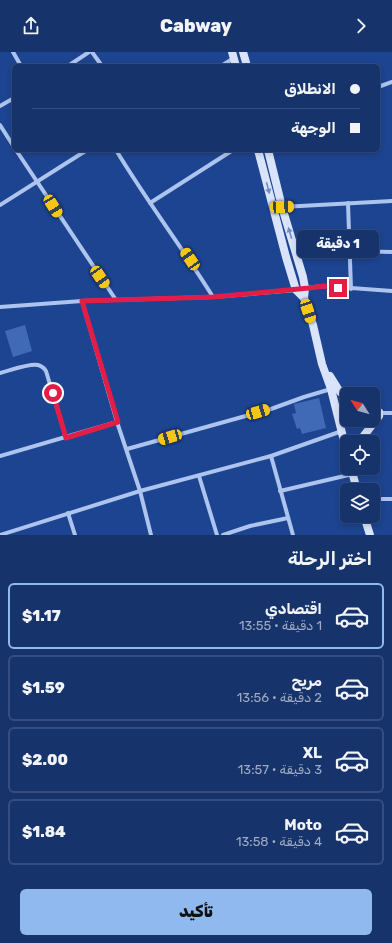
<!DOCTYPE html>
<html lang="ar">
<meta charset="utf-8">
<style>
:root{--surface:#16336c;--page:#233f74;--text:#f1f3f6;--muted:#9eaac2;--line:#354e7f;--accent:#90b9f0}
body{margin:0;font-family:Rubik,"Noto Sans Arabic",sans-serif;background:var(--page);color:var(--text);direction:rtl;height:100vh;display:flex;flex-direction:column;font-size:15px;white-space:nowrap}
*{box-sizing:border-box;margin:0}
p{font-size:13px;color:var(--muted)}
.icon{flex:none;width:22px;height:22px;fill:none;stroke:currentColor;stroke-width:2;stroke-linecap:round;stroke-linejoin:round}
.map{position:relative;height:483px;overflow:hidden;direction:ltr}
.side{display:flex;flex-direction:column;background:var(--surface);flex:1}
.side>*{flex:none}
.top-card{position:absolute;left:12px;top:12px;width:368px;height:88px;border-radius:6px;box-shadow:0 2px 6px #0003,0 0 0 1px var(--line);direction:rtl;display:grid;align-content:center;height:88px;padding:0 20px;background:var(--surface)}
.needle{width:26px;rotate:307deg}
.tools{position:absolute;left:340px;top:335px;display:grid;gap:8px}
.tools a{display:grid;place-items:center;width:40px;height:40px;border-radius:6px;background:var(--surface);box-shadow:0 2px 6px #0003,0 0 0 1px var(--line);font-size:20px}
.end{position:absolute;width:18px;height:18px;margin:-9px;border:5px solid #e11d48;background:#fff;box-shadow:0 0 0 2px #fff}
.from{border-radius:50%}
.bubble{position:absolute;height:28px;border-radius:6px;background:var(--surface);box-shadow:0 2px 6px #0003,0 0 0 1px var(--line);font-size:13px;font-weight:800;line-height:28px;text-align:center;direction:rtl}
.car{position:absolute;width:12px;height:24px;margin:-12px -6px;border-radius:5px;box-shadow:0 0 3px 1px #0007;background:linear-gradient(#f5c518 24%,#345 0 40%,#f5c518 0 76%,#345 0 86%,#f5c518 0)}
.top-card b{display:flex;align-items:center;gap:14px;height:38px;font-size:15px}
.top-card b+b{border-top:1px solid var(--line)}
.top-card i{width:10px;height:10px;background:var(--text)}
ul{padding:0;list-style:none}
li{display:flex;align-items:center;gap:12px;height:66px;margin:0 8px 6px;padding:0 12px;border:2px solid var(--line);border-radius:6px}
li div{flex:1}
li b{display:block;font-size:15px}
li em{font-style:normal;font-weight:800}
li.selected{border-color:var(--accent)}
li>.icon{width:36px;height:36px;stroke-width:1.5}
h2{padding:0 20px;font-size:18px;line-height:48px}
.primary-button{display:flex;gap:8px;margin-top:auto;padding:8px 20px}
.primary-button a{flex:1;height:46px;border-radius:6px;background:var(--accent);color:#111;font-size:16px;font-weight:800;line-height:46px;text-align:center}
header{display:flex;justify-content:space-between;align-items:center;height:52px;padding:0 20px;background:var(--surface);font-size:18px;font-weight:800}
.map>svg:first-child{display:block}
</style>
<header><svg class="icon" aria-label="forward" viewBox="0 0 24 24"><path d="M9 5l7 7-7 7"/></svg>Cabway<svg class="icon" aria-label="share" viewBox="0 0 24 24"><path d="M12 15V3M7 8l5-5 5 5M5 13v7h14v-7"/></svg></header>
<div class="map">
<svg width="392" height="483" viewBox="0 0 392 483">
<rect width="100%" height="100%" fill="#1d4490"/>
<g fill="#416ab6">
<path d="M25,273L32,299L13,305L5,279Z"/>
<path d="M319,346L326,376L302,382L300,376L297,377L292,362L296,361L294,352Z"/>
</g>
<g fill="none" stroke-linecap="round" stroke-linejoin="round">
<g stroke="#acc4ee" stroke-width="4">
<path d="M13,0L21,14"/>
<path d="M92,0L102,14"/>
<path d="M68,14L89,0"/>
<path d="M221,14L234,6"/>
<path d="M378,35L392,30"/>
<path d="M0,54L14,46"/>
<path d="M0,73L14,95"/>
<path d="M16,98L116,248"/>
<path d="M116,98C146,148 182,195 213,245"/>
<path d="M150,151L233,98"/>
<path d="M348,151L351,237"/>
<path d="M0,153L87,98"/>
<path d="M282,155L392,149"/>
<path d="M350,199L392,200"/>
<path d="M305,236L324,234L392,239"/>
<path d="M82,249L117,370L140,439L151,483"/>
<path d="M0,255L82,249L213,245L296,238"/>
<path d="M0,321C9,319 29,311 38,313C42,314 44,316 46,319L66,386"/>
<path d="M337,362L347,361"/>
<path d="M379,363L383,361H392"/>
<path d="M340,373L365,368"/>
<path d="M127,397L271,357L304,345L331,337"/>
<path d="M0,404L117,370"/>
<path d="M271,404L293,483"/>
<path d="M199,424L217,483"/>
<path d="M280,439L353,422"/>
<path d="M373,447H392"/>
<path d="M68,461L75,483"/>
<path d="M0,483L140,439L271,404L342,379"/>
<path d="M223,483L250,474L288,466"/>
</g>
<g stroke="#d9e4fa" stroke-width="8">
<path d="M232,0L236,14"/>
<path d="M243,0L247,14"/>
<path d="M258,98L286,205L296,238L304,246"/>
<path d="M268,98L282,155L303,225L305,236L304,246L313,273L322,312L331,337L347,401"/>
<path d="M330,324L340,340L347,345"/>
<path d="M373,357L379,360"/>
<path d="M359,390L379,364"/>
<path d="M351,416L357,438"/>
<path d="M364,464L370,483"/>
</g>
</g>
<defs><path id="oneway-solid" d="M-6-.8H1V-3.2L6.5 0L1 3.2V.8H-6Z"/></defs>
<g fill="#728cc0">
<use href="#oneway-solid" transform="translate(268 136) rotate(75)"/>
<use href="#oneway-solid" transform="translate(290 181) rotate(-106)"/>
</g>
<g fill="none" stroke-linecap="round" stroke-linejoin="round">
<path stroke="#e11d48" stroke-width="5" d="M53,341L66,386L118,370L82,249L213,245L309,236L324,234L338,236"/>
</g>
</svg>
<div class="tools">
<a><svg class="needle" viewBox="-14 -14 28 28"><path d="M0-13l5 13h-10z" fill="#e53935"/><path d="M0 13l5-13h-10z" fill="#9eaac2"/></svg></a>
<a><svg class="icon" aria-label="locate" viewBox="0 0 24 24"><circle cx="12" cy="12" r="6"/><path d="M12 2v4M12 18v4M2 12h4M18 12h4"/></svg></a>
<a><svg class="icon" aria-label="layers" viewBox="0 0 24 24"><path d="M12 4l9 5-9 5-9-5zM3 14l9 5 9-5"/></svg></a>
</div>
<i class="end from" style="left:53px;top:341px"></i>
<i class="end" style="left:338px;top:236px"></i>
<div class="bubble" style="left:297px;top:178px;width:82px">1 دقيقة</div>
<i class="car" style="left:53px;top:154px;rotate:148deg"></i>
<i class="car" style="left:282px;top:155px;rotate:87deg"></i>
<i class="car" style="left:190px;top:207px;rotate:326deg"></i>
<i class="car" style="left:100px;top:225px;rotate:146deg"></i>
<i class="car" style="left:308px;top:259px;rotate:162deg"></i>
<i class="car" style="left:258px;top:360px;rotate:74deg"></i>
<i class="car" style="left:170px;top:385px;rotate:254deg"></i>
<div class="top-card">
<b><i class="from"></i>الانطلاق</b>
<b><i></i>الوجهة</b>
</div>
</div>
<section class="side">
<h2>اختر الرحلة</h2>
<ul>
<li class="selected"><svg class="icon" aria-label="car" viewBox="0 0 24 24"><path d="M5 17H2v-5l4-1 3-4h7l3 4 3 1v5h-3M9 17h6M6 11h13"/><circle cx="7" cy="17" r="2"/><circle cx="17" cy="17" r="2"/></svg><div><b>اقتصادي</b><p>1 دقيقة · 13:55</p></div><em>$1.17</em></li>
<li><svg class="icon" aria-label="car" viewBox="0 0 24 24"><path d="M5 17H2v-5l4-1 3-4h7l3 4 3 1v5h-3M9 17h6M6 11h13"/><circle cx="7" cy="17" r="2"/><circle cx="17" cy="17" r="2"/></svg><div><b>مريح</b><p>2 دقيقة · 13:56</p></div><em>$1.59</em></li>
<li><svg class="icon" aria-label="car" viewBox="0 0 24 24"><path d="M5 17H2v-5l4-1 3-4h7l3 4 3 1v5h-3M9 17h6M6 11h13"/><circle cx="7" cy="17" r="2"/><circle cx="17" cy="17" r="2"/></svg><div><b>XL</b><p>3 دقيقة · 13:57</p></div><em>$2.00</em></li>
<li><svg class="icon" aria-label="car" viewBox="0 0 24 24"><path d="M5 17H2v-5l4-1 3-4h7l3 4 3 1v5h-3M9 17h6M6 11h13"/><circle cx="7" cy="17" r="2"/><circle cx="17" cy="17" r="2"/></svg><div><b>Moto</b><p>4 دقيقة · 13:58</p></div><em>$1.84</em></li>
</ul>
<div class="primary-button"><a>تأكيد</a></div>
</section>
